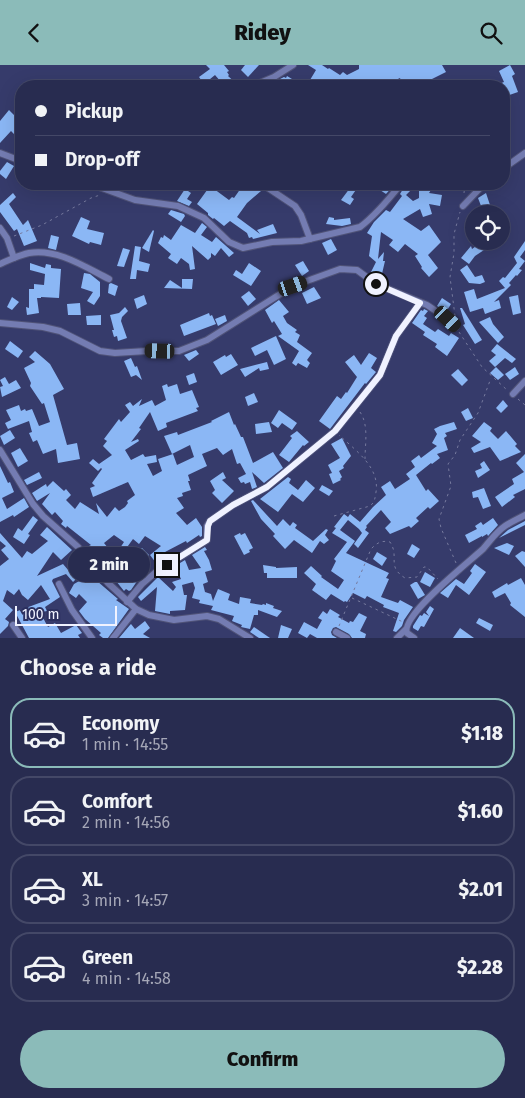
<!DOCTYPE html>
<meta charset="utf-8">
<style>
:root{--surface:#282c50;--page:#34385a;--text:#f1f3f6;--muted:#a5a7b7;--line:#444867;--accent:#8bbbb9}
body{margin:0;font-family:"Fira Sans",sans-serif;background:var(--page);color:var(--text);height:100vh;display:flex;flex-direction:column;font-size:19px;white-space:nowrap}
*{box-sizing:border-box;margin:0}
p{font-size:16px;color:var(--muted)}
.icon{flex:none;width:28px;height:28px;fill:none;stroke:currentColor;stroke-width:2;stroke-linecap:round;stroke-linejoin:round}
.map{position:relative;height:573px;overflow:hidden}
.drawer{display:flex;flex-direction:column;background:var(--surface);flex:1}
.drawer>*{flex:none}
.banner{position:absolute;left:15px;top:15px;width:495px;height:110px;border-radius:20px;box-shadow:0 5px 20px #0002,0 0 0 1px var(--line);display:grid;align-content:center;height:110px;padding:0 20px;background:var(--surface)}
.buttons{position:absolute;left:465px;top:140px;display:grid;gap:10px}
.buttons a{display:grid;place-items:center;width:45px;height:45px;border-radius:50%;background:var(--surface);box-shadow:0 5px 20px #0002,0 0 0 1px var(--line);font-size:25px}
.scale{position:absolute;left:15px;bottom:12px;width:102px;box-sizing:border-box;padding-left:5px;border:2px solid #f0f2ff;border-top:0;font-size:14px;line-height:18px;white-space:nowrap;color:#f0f2ff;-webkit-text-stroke:4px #2c305f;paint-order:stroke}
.end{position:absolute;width:22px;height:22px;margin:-11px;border:6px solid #f0f2ff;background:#111;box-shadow:0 0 0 2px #111}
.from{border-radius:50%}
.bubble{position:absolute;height:35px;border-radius:18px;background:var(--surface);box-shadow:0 5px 20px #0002,0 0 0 1px var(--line);font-size:16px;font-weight:800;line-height:35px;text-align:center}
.car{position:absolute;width:15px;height:30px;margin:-15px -8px;border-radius:6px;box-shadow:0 0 4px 1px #0007;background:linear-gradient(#222 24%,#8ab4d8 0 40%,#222 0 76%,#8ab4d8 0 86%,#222 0)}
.banner b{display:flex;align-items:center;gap:18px;height:48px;font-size:19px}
.banner b+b{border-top:1px solid var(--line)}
.banner i{width:12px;height:12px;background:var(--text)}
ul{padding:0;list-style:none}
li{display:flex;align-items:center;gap:15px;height:70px;margin:0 10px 8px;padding:0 10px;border:2px solid var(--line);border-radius:20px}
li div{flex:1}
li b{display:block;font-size:19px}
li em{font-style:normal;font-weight:800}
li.current{border-color:var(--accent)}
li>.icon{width:45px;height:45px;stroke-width:1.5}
h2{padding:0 20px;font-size:22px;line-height:60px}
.button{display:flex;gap:10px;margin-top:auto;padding:10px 20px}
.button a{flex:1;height:58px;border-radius:30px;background:var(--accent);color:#111;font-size:20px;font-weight:800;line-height:58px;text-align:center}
header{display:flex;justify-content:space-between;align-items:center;height:65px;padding:0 20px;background:var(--accent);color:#111;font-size:22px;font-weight:800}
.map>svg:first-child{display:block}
</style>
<header><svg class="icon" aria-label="back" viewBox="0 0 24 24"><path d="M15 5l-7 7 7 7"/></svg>Ridey<svg class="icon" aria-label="search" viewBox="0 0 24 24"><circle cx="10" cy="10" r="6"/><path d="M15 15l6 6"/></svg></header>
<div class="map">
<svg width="525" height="573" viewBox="0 0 525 573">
<rect width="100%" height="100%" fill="#363b6b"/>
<g fill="#8bb7f5" fill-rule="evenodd">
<path d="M206,0H224L229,6L227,7L229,10L228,11L239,21H230L223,15L221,17L215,10L204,19L199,12L210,4Z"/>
<path d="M245,0H259L248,12L241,5Z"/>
<path d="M308,0H322L328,4L329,3L340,10L343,7L347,10L359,4V0H442L446,7L426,17L427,21H403L400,13L383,21H344L337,16L333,21H322L310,15L316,5Z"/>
<path d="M510,0L515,9L512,11L518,27L504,32V21H493L504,17L499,6Z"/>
<path d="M287,11L292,14L288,21H276L278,15L284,12L286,13Z"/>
<path d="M9,45L21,57V76L11,66L0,78V56Z"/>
<path d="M7,97L14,101L6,114L0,109V106Z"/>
<path d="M236,119H255L261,126L247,138L237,152L260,169L257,165L273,159L277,168L253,174L252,172L249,173L247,168L230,156L224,161L214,153L213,154L208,150V148L197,139L210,121L229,135L232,132L234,133L241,123Z"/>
<path d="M353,119H360L351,132L354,134L350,140L341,135Z"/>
<path d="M371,119H395L386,129Z"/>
<path d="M406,119H417L406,130L413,136L419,133V119H435L429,128L442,130L440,141L429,139L432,149L423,152L420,144L403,154L421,166L429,160L441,177L428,190L438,203L429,212L421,203L422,202L415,191L418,189L405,179L398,187L389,180L393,175L381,167L378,194L384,187L383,196H385L381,213L370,209L376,197L369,191L372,171L367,168L374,157L386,145L390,147L402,131L400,129Z"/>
<path d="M185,124L191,128L187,134L192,137L189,141L177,136Z"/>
<path d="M13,128L16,132L9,139L23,160L28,155L37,176L24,181L17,164L14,166L0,147V140Z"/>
<path d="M486,128L491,143H492L494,149H478L483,146L478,133Z"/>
<path d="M171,145L184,149L185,151L181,157L168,149Z"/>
<path d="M81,152L90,156L87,164L104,168L101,180L90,177L89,179L72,171Z"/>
<path d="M329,152L334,153V155L350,153L351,159L342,161L326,159Z"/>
<path d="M202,158L207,162L201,170L212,177L216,172L234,188L229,192L221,183L215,191L211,188V192L208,195L192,181L195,204L190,205L189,199L181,193L177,199L168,193L171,189L158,178L161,172L163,173L164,170L171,175L181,160L195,168Z"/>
<path d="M153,165L154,166L149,187L142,183Z"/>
<path d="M51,170L59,172L56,185L48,183Z"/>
<path d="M331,174L337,185L328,190L322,178Z"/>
<path d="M525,176V185L520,192L525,196L519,204L522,205L517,211L516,210L509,218L511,220L494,237L499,235L501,243L485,249L483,243L470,247L464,227L474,224L477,234L505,223L499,216L503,212L505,213L517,198L514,192Z"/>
<path d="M479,179L484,185L475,191L469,199L461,193L471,181L472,184Z"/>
<path d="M135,181L141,182L139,196L150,199L148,207L137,205L136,214H130Z"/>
<path d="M123,183L130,185L124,202L117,201Z"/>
<path d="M303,196L309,206L302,211L295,200Z"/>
<path d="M30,198L45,203L46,199L51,200V203L61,204L59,233L41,232V233H37L39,248L27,250L26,242L29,243V224H34V219L44,220L45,209L30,205Z"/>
<path d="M249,198L261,206L251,221L233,210L236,205L242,209Z"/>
<path d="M467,200L475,212L482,210L485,217L480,219L469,218L460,205Z"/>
<path d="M84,208L90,209L100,217V231L94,240L87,236L93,227L81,223Z"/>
<path d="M182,214H193L192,224L164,223L170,215L182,223Z"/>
<path d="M111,218L118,221L115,231L108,228L109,219Z"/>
<path d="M314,222L321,233L307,239L302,228Z"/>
<path d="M249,226L256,234L248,241L241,232Z"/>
<path d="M144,230L147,239L137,244L134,234Z"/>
<path d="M518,230L521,248L513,250L509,232Z"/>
<path d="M12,232L19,237L12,245L7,242Z"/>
<path d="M442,233L451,239L446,247L437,241Z"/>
<path d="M279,235L289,247L283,251L287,258L297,265L295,267L300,270L297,277L312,288L307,295L310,298L307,303L298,298L296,301L292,298L299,286L278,271L282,269L274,256L272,258L265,245Z"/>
<path d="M80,238L81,250H68L67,239Z"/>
<path d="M125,242L128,246L122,252L121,256L127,273L118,276L117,271L114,272L112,265H114L110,250L119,248Z"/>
<path d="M460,243H462L482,275L475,279L463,260L465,259Z"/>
<path d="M424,244L428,246L424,251L427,253L423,259L435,267L438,264L449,271L451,268L459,273L447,291L435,282L437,279L423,270L425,267L412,258L421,245L423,246Z"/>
<path d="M209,248L210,251L212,250L216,259L184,271L180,260Z"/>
<path d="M101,250V260H87L86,251Z"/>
<path d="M225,250L227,256L218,261L215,254Z"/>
<path d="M490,252L493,259L504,272L498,278L479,257Z"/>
<path d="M276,271L286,294L274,300L267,285L255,291L251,283Z"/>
<path d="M10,276L23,286L18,293L5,284Z"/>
<path d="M497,279L516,294L512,298L505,293L495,302L489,296L496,290L491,286Z"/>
<path d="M196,285L199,289L189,296L184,290Z"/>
<path d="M35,286L50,299L64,324L53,330L67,380L77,378L80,394L58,398L56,384L43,389L37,375L33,377L29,368L32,367L29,356L8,364L5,358L11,355L6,345L19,340L21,346L25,344L26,346L32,344L39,361L50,357L44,338L42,339L30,321L31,318L24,303L35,297L29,292Z"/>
<path d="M369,288L377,293L371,303L376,307L366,319L365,318L330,364L319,356L337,331L341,334L346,327L347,328L357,312L345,297L354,290L361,300Z"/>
<path d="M231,289L238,300L221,310L213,297L225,290L226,292Z"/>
<path d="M131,293L135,302L137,301L142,315L136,310L131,312L124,296Z"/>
<path d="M267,297L269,304L260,306L259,303L245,312L240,304Z"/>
<path d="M496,302L504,310L498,315L490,308Z"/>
<path d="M515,302L519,309L510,315L505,309Z"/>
<path d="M458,304L468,315L462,321L451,310Z"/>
<path d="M194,308L197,317L189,320L186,311Z"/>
<path d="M5,312L9,319L16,315L21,323L2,332L0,322L3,321L0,315Z"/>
<path d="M167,319L168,322L177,319L180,329L192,325L199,342L196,343L198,346L166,358L167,362L158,366L150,347L139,363L141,364L131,377L138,374L139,376L125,385L131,395L143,389L145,392L156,390L157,397L147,399L153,411L162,406L158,394L173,389L177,400L194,392L190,380L172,389L164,371L177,367L178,370L212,357L211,356L229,347L234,360L235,359L241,372H243L253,398L273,387L283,403L264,418L252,407L257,422L252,424L250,417L245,419L244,417L241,418L238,413L246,409L240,398L237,399L232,384L223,390L217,383L202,389L207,401L188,410L190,416H188L191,425L182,428L183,431L177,433L184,443L176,448L187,460L196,453L202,462V471L200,472L199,470L187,478L186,476L165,487L167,489L156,498L150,490L161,481L145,471L139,479L133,474L109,507L104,501L110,497L94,486L93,487L89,481L91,480L67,461L66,463L61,459L63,456L55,447L52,450L42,439L50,428L37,436L32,428L46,419L47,422L53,416L64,426L66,424L71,430L66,435L75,444L80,437L99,449L96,438L107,452L115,442L119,446L125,442L128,438L127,436L135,430L128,417L93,432L90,423L95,421L92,418L102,404L101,403L98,406L89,398L93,394L99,399L112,390L103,381L107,376L104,374L119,354L121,357L130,347L125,340L130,337L133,341L142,334L139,341L152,335L155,341L166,335L162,321ZM114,470L124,477L116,489L108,483L104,478Z"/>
<path d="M254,328L258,337L248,341L245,332Z"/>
<path d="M503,335L508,341L501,348L496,343Z"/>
<path d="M468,343L473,353L466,356L461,347Z"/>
<path d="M279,345L297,358L292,365L282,358L278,363L271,358Z"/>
<path d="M269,357L272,367L256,369L255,359Z"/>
<path d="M454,357L457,364L445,368L447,371L444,373L448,385L437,389L440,393L432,399L431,398L416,410L426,426L428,424L439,436L430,444L428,442L416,453L419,456L411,463L409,461L390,469L385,463L391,457L381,445L366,461L367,462L365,465L369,468L358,483L354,479L362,468L359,464L348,455L340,465L355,476L346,488L389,508L386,513L389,514L381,532L398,538L400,535L413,542L404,555L402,561L396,567L393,566L399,548L383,542L384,540L367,531L365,534L353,528L347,537L345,536L344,537L331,529L326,535L312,525L316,519L304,508L311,501L322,511L321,512L338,524L344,515L331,506L336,496L334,494L347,477L332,468L336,463L334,462L344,449L348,452L350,449L360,457L373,442L386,430L381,422L390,416L395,424L410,414L406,409L415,402L411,396L419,390L421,393L437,381L432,378L437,369L434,364L440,361Z"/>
<path d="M484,357L492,363L490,366L498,374L506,366L517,379L515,381L521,387L500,396L490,382L474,388L471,383L481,377L472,371Z"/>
<path d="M10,365L15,373L4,380L0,371Z"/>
<path d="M297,366L309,377L304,381L303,380L289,397L279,390L292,373L290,371Z"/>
<path d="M342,373L351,391L343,401L344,403L339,406L342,412L340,414L341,415L333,419L329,409L332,408L328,400L340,393L331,379Z"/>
<path d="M20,383L28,396L18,402L11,388Z"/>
<path d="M525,389V424L513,430L515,432L502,442L495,432L514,419L512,414L524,407L516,398Z"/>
<path d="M484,396L490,405L478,413L475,406L482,403L480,399Z"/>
<path d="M0,401L8,418L10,417L14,427L2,433L7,444L24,433L29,442L14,452L13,450L0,457Z"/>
<path d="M39,407L42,413L27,420L24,415Z"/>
<path d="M223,407L226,413L222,415L234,426L222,438L212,428L215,425L210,416Z"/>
<path d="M288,412L291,414L289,418L298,425L306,415L315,423L303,437L292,429L278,447L260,434Z"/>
<path d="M322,420L333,426L329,431L319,425Z"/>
<path d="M484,423L491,441L483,444L478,432L473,433L472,427Z"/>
<path d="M253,435L277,461L283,454L290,461L293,457L297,460L295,463L313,476L326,464L328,465L325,470L329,475L324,479L320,476L312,488L294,475L285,484L273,471L275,469L261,454L251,436Z"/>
<path d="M33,451L38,455L28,469L30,470L24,479L13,472L18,463L22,466Z"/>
<path d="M493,453L498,460L488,471L487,469L482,472V471L469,478L465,470L477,464L475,461L481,457L483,460Z"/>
<path d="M525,456V460L499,473L508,465Z"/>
<path d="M47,462L72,485L61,495L53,487L37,511L63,499L69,506L81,493L88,502L73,517L66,509L53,514L52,516L60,532L45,542L47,546L42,547L43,550L42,551L48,562L55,558L61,568L76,560L82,568L78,570L80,573H29L15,547L50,534L41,520L28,535L22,530L19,524L14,530L7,525L3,536L13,545L5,554L9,557L8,561L0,569V501L9,494L1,485L6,481L0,476V468L22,493L27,486L32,489L48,476L40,470Z"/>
<path d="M240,468L241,470L245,468L253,483L249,485L250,487L244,490L234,471Z"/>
<path d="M507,478L514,481L509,490L494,483Z"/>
<path d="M412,479L420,484L414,493L407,489Z"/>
<path d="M205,482L207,485L204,486L209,495L212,505L205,507L208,517L203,519L205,527L211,529L213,536L218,524L230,529L228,535L239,539L240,532L251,534L250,538L262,540L263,539L266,540V538L274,541L273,543L282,546L277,552L258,545V550H254L250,564L241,562L242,560L232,556L234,551L211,545L213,541L199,538L200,535L192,533L195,523L193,517L182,520L184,530H187L185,545L170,546V549L155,546L157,522L141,536L138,532L158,512L173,526L176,522L172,517L181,514L175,501L185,495L189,505L201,503L192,490Z"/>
<path d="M142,483L149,490L141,497L149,504L142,509L131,525L129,526L126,524L124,526L112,511L118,506L126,515L136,504L128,496Z"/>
<path d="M522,486L525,487V502L515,491Z"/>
<path d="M377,487L387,493L382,501L373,494Z"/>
<path d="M475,499L486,507L469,530L456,520L448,533L440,528L456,514L464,519L472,508L470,506Z"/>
<path d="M263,500L276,502V503L297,502V513H267V508H264Z"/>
<path d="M425,507L435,513L430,522L420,517Z"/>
<path d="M93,508L99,514L97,516L118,534L116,535L129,544L108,573H103L99,570L101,568L85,554L79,546L87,537L79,529L76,533L69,528L74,519Z"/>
<path d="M521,513L525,520V552L510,540L511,538L505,528L495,533L492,527L507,518L508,520Z"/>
<path d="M415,517H417L425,530L418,534L410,520Z"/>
<path d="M430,541L434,544L424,562L421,561L418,566L413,563V561L420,550L422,551L424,548L429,551L426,547Z"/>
<path d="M330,544L340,550L338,552L349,558L350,556L353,557L359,548L367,552L360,566L366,569L365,573H352L349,569L336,562L333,563L331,567L332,570L337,573H317L310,569L307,573L298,568L304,557L317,564L322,555L318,553L323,546L327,549Z"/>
<path d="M479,553L493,560L490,566L476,558Z"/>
<path d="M145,556L150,563L143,569L150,573H119L130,560L131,559L135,564Z"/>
<path d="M281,560L292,564L288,573H278Z"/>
<path d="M254,562L270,573H259L250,567Z"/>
<path d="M460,563L474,573H453Z"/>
</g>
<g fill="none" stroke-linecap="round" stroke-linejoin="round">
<defs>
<g id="street">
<path d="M253,21L274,12L293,0"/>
<path d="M0,88L21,96"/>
<path d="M504,103L525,88"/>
<path d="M91,119L135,135L178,141L204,153L229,177L243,183L272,177L301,176L360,162C375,151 389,134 401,119"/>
<path d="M262,119L295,141L301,150L310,174"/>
<path d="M463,141L484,119"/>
<path d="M0,163L7,173L14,193"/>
<path d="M0,199C9,195 19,190 29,188C57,183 85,202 109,214"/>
<path d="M0,258L43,262L60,266L100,286L115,288L147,286H179L207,275L293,221L340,204L357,205L376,219L427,240L442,250L456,262"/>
<path d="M513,329L525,316"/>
<path d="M0,385L33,439L43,451L78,482L108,518L136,544L149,550L174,555L207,551L219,554L250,573"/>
<path d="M59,519L72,545L92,573"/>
<path d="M127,537L142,519L156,507L207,475V461L210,456L233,440L267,422L335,366L380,310L396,271L420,238"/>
<path d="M13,560L22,573"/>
<path d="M336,567L347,573"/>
<path d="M113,573L136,544"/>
<path d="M397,573L405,565"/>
<path d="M414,573L407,568C400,551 469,497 483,484C490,476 496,467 505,461C511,457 518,454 525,450"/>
</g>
</defs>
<use href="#street" stroke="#505378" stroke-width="8"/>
<g stroke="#767a9e" stroke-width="1" stroke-dasharray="2.5 4" stroke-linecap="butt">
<path d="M126,125L133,119"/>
<path d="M464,128L465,119"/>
<path d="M14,171L42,160L91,133L100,130"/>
<path d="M455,251L450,212L454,188V169L460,147"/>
<path d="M459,267L482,302L507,325"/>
<path d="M518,334L525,340"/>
<path d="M360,347C369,360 365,379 365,394"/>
<path d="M334,451L370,441C375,437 375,433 376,427C380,402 355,385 339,370"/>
<path d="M456,498L441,463L439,454L451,421L448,399L455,390L460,375L478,348L491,313"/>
<path d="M352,533L403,557"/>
<path d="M339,561L371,484C377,478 381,475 390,477C400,492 386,501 405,513L417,512L424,502H427L438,514"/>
</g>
<use href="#street" stroke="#747cb2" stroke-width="6"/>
</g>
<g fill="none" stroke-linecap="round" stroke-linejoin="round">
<path stroke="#f0f2ff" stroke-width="6" d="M167,500L207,475L208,461L210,456L233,440L267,422L335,366L380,310L396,271L420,238L376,219"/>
</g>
</svg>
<div class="buttons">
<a><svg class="icon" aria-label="locate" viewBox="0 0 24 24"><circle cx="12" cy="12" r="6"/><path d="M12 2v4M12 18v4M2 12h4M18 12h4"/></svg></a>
</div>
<div class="scale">100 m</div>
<i class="end from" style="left:376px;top:219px"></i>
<i class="end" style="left:167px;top:500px"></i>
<div class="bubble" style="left:68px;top:482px;width:82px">2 min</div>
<i class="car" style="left:293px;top:221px;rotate:71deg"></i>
<i class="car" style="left:448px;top:254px;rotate:133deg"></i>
<i class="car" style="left:160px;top:286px;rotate:272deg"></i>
<div class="banner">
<b><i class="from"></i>Pickup</b>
<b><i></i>Drop-off</b>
</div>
</div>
<section class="drawer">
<h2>Choose a ride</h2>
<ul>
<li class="current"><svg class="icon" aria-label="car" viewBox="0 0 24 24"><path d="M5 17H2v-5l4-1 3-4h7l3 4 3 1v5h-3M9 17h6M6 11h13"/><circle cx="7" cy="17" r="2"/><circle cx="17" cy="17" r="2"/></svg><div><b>Economy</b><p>1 min · 14:55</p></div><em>$1.18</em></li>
<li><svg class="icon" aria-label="car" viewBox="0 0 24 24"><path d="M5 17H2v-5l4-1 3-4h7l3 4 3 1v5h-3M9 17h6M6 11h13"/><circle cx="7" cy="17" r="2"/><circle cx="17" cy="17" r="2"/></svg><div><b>Comfort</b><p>2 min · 14:56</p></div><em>$1.60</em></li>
<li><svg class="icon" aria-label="car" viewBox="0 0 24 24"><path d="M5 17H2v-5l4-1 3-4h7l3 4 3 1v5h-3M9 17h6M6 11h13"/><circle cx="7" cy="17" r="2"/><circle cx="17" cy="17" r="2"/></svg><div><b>XL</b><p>3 min · 14:57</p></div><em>$2.01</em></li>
<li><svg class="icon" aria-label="car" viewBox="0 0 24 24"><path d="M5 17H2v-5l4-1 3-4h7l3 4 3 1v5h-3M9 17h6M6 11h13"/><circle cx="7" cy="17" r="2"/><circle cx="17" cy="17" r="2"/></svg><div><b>Green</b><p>4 min · 14:58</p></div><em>$2.28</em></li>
</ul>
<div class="button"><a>Confirm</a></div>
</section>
